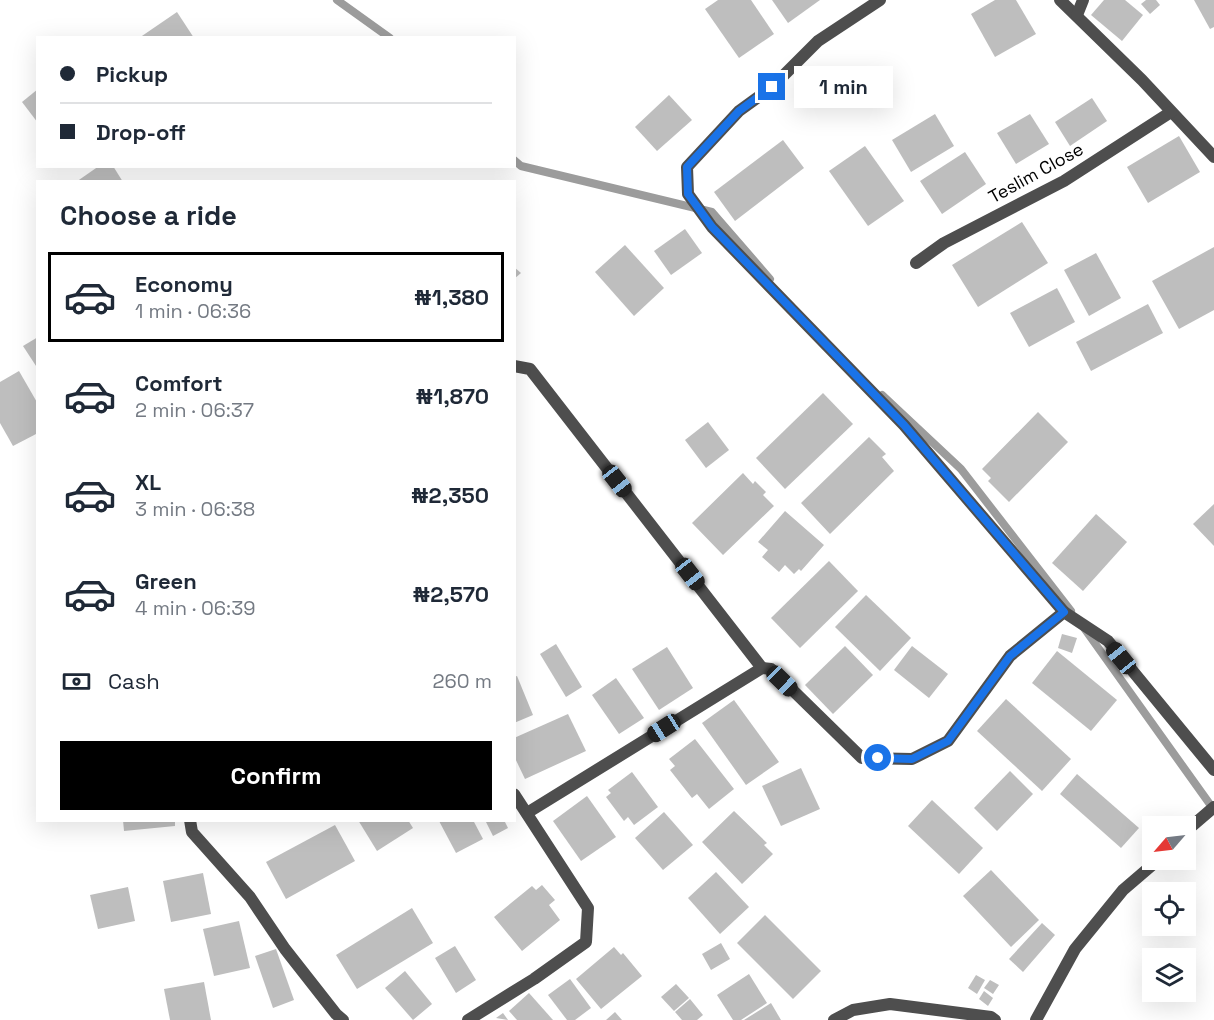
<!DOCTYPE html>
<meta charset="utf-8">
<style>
:root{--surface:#fff;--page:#f2f2f3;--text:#1f2937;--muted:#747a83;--line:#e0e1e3;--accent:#000}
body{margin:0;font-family:"Space Grotesk",sans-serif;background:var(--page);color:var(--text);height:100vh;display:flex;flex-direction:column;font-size:22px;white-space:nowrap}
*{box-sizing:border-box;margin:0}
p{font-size:20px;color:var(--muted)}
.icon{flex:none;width:33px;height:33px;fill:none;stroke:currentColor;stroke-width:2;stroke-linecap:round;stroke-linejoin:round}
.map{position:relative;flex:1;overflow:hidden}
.panel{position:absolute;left:36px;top:180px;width:480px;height:642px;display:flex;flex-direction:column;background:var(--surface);border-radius:0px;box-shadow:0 6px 24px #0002}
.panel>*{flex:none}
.hud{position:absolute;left:36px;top:36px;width:480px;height:132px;border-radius:0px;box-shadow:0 6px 24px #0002;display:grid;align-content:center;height:132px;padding:0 24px;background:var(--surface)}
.needle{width:39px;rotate:242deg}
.buttons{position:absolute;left:1142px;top:816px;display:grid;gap:12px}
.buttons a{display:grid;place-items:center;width:54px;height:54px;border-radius:0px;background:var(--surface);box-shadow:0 6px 24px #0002;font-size:30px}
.end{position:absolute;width:27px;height:27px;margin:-14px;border:8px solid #1a73e8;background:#fff;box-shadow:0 0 0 3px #fff}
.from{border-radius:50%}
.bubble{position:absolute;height:42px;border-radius:0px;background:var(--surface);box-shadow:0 6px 24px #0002;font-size:20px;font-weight:600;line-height:42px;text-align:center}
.car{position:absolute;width:18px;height:36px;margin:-18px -9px;border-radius:8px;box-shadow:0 0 4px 2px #0007;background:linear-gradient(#222 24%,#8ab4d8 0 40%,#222 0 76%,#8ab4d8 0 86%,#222 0)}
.hud b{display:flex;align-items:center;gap:21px;height:57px;font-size:22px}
.hud b+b{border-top:2px solid var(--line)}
.hud i{width:15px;height:15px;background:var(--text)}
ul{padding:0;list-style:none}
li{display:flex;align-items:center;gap:18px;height:90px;margin:0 12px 9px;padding:0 12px;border:3px solid transparent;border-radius:0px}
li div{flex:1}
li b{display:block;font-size:22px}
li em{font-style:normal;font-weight:600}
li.active{border-color:var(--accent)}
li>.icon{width:54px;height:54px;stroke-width:1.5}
h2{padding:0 24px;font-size:27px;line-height:72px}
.pay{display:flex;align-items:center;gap:15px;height:66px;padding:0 24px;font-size:22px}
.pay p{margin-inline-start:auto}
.action{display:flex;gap:12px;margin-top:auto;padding:12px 24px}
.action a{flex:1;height:69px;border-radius:0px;background:var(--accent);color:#fff;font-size:24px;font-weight:600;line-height:69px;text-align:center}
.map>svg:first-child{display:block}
</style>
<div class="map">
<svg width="1214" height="1020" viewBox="0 0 1214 1020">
<rect width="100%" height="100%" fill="#fff"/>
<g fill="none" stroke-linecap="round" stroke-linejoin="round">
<g stroke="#9c9c9c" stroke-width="8">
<path d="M337,0L390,38"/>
<path d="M514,160L521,166L712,212L770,279"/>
<path d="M882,395L961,469L1071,611"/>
<path d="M1084,628L1214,810"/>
</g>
</g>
<g fill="#bebebe">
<path d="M718,0H751L774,34L739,58L705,9Z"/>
<path d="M772,0H820L788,23Z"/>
<path d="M995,0H1016L1036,34L995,57L971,14Z"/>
<path d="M1104,0H1125L1143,15L1122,41L1091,15Z"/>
<path d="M1146,0H1156L1160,5L1150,14L1141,4Z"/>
<path d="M1194,0H1214V27L1210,29Z"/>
<path d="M177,12L194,38H139Z"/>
<path d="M38,89V123L22,102Z"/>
<path d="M669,95L692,120L657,151L635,127Z"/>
<path d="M1092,98L1107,121L1070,146L1055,122Z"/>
<path d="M935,114L954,146L911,172L892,140Z"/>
<path d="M1030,114L1049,144L1016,164L997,133Z"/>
<path d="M1179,136L1200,172L1148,203L1127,167Z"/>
<path d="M783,140L804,168L735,221L714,192Z"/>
<path d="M865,146L904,201L868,226L829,171Z"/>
<path d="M965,152L986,184L942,214L920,181Z"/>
<path d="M99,166H113L123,182H76Z"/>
<path d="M1022,222L1048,263L978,307L952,265Z"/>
<path d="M685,229L702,253L671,275L654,251Z"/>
<path d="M625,245L664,288L634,316L595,272Z"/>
<path d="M1214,247V310L1179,329L1152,281Z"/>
<path d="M1096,253L1121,298L1089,316L1064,270Z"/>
<path d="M514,267L521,273L514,279Z"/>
<path d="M1057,288L1075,322L1029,347L1010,313Z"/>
<path d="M1148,304L1163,333L1091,371L1076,342Z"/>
<path d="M38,337V369L23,346Z"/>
<path d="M19,371L38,404V433L13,446L0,423V382Z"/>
<path d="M823,393L853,424L785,489L756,458Z"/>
<path d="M1038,412L1068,442L1009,502L988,481L991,478L982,469Z"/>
<path d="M708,422L729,450L706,468L685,440Z"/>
<path d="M869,437L886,454L882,457L894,471L830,534L801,503Z"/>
<path d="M743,473L753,484L755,481L766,492L763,495L774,506L723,555L692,523Z"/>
<path d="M1214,504V546L1193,524Z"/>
<path d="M785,511L824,545L801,571L799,569L794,574L785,565L779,572L762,557L768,550L758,542Z"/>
<path d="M1096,514L1127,542L1083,591L1052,563Z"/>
<path d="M829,561L858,591L800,648L771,618Z"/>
<path d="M866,595L911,638L880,671L835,627Z"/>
<path d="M1062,634L1077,638L1072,653L1058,648Z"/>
<path d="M556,644L582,687L566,697L540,654Z"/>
<path d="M845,646L873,675L833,714L805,685Z"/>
<path d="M912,646L948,674L929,698L894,670Z"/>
<path d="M667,647L693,688L659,710L632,669Z"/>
<path d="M1057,651L1117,700L1091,731L1032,683Z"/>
<path d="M517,676L533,715L514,723V677Z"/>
<path d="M616,678L644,718L619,734L592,695Z"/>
<path d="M1006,699L1071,759L1042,791L977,731Z"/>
<path d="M734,700L779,762L746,785L702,723Z"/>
<path d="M568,714L586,751L525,779L514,756V738Z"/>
<path d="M695,739L734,789L709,809L697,794L692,798L670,770L675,766L669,759Z"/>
<path d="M801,768L820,809L781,826L762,786Z"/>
<path d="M1010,771L1033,794L997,831L974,808Z"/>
<path d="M632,772L658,807L634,825L628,817L624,821L606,797L611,793L608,790Z"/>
<path d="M1077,774L1139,828L1121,848L1060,794Z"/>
<path d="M587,796L616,837L581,861L553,821Z"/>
<path d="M932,800L983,848L959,874L908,826Z"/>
<path d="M734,811L767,843L764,845L773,854L742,884L702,842Z"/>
<path d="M664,812L693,845L663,870L635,838Z"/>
<path d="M123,820H175V826L124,831Z"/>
<path d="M358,820H408L413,828L377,851Z"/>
<path d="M440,820H473L483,839L456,853L439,821Z"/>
<path d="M489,820H504L508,828L493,836L486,822Z"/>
<path d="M335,825L355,861L286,899L266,862Z"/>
<path d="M991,870L1039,920L1011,947L963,896Z"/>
<path d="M716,872L749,907L720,934L688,898Z"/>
<path d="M203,873L211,914L171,922L163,881Z"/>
<path d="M542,885L555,900L549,905L560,920L522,951L494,917L532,886L536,890Z"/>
<path d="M128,887L135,921L98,929L90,895Z"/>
<path d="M412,908L433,943L357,989L336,955Z"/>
<path d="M765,915L821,971L793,999L737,943Z"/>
<path d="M239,921L250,968L214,976L203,929Z"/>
<path d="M1042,923L1055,935L1023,972L1009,959Z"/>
<path d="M721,943L730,959L711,970L702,954Z"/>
<path d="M455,946L476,980L456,993L435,958Z"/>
<path d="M614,947L621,955L623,953L642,976L601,1009L576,979Z"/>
<path d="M276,949L294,1000L273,1008L255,956Z"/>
<path d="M405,971L432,1004L413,1020L385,988Z"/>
<path d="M749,974L767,1003L741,1020H733L717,995Z"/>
<path d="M976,975L985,980L977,994L968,988Z"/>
<path d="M570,979L591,1008L575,1020H567L548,995Z"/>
<path d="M990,980L999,985L993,994L984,988Z"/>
<path d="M204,982L211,1020H170L164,989Z"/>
<path d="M676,984L689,998L674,1011L661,997Z"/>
<path d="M984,991L993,998L988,1006L979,999Z"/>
<path d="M529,993L553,1020H517L509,1011Z"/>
<path d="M690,999L703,1015L697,1020H682L675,1012Z"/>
<path d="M771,1003L781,1020H744Z"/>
<path d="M615,1012L622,1020H606Z"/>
<path d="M503,1013L508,1020L496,1018Z"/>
</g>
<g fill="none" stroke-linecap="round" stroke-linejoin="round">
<g stroke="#4e4e4e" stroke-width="12">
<path d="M880,0L818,41L772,87L739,111L687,167L688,194L712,227L904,425L1064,612"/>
<path d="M1060,0L1142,80L1214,157"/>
<path d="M1077,15L1083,0"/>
<path d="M916,263L944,243L1064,181L1171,112"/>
<path d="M514,366L530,369L762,668"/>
<path d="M527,813L762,668L771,669L862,758L912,759L948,741L1010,656L1064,612L1108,641L1214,770"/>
<path d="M190,820L192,832L250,897L285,949L336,1014L343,1020"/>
<path d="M1185,832L1214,807"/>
<path d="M468,1020L534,979L586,942L588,908L514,794"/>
<path d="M834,1020L853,1010L890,1004L991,1017L995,1020"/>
<path d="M1036,1020L1075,949L1123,890L1158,860"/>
</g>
</g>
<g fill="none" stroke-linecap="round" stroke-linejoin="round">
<path stroke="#1a73e8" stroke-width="8" d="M772,87L739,111L687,167L688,194L712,227L904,425L1064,612L1010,656L948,741L912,759L878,758"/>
</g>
<g text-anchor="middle" stroke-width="5" stroke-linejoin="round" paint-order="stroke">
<g font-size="18" fill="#000" stroke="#fff">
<text transform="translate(1036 173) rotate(-29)" y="6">Teslim Close</text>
</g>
</g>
</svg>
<div class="buttons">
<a><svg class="needle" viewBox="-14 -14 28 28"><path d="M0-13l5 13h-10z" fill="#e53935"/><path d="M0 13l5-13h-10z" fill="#747a83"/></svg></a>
<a><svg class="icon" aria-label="locate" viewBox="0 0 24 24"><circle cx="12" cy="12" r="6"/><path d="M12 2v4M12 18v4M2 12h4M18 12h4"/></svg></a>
<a><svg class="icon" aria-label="layers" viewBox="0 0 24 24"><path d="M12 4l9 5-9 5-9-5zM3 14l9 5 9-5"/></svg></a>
</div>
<i class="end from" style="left:878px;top:758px"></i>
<i class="end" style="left:772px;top:87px"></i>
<div class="bubble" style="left:794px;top:66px;width:99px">1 min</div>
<i class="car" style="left:617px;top:481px;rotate:142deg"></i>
<i class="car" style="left:690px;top:574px;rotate:142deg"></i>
<i class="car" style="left:1121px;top:658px;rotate:321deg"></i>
<i class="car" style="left:782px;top:681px;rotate:134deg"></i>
<i class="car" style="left:664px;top:728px;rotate:238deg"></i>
<div class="hud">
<b><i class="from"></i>Pickup</b>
<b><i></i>Drop-off</b>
</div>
<section class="panel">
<h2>Choose a ride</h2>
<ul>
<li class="active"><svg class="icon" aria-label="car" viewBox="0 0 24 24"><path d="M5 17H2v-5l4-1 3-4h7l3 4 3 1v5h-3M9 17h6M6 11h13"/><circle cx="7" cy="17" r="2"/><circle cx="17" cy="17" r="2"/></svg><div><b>Economy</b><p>1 min · 06:36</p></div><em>₦1,380</em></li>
<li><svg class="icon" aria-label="car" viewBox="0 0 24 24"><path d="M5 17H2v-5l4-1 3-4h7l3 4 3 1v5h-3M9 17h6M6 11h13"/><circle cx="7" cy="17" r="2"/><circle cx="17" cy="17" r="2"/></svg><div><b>Comfort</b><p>2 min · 06:37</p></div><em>₦1,870</em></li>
<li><svg class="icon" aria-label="car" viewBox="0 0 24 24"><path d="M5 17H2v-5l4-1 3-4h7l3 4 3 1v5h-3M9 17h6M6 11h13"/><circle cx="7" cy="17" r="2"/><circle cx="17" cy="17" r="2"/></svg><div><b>XL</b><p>3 min · 06:38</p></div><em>₦2,350</em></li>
<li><svg class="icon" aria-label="car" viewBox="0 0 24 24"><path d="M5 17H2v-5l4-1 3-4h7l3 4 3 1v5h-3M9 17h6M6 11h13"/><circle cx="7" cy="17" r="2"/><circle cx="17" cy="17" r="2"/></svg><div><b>Green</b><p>4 min · 06:39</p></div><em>₦2,570</em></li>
</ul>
<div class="pay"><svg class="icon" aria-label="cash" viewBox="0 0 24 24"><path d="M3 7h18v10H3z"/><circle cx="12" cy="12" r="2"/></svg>Cash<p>260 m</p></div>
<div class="action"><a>Confirm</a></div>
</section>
</div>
